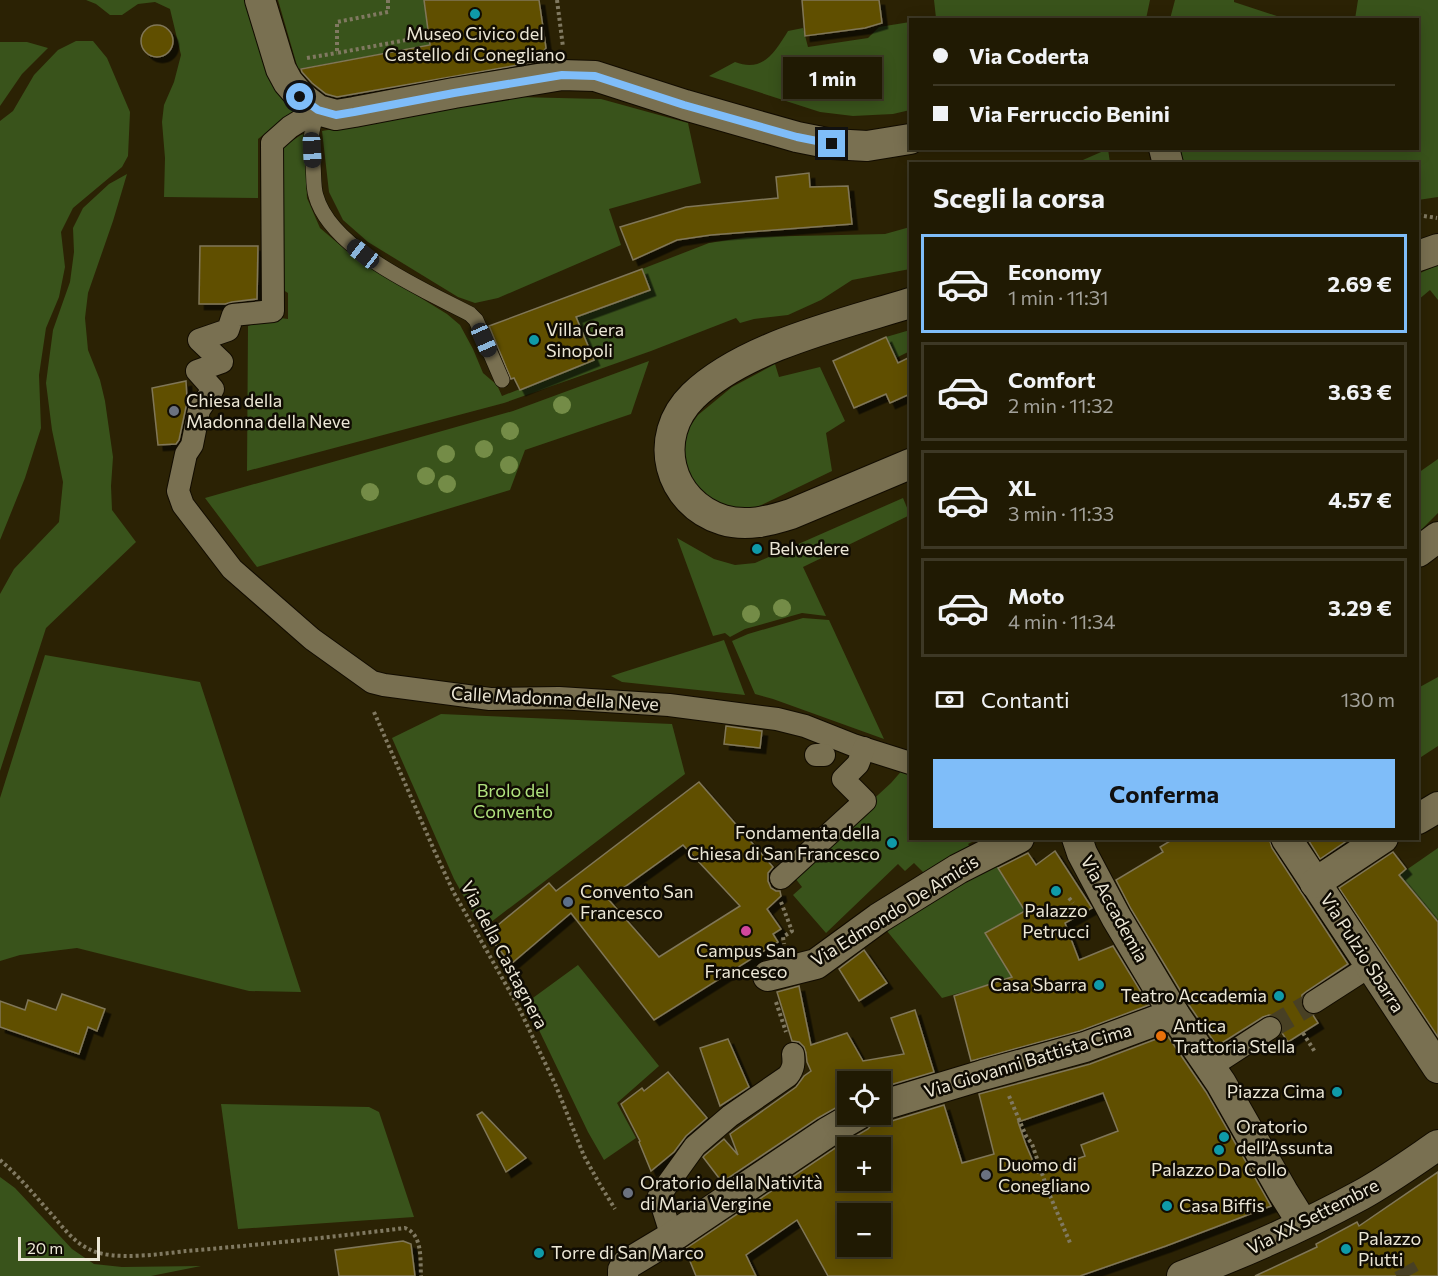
<!DOCTYPE html>
<html lang="it">
<meta charset="utf-8">
<style>
:root{--surface:#201a03;--page:#28230d;--text:#f1f3f6;--muted:#a2a19a;--line:#3d3825;--accent:#7fbdf9}
body{margin:0;font-family:Commissioner,sans-serif;background:var(--page);color:var(--text);height:100vh;display:flex;flex-direction:column;font-size:22px;white-space:nowrap}
*{box-sizing:border-box;margin:0}
p{font-size:20px;color:var(--muted)}
.icon{flex:none;width:33px;height:33px;fill:none;stroke:currentColor;stroke-width:2;stroke-linecap:round;stroke-linejoin:round}
.map{position:relative;flex:1;overflow:hidden}
.sheet{position:absolute;left:909px;top:162px;width:510px;height:678px;display:flex;flex-direction:column;background:var(--surface);border-radius:0px;box-shadow:0 3px 15px #0003,0 0 0 2px var(--line)}
.sheet>*{flex:none}
.top-card{position:absolute;left:909px;top:18px;width:510px;height:132px;border-radius:0px;box-shadow:0 3px 15px #0003,0 0 0 2px var(--line);display:grid;align-content:center;height:132px;padding:0 24px;background:var(--surface)}
.buttons{position:absolute;left:837px;top:1071px;display:grid;gap:12px}
.buttons a{display:grid;place-items:center;width:54px;height:54px;border-radius:0px;background:var(--surface);box-shadow:0 3px 15px #0003,0 0 0 2px var(--line);font-size:30px}
.scale{position:absolute;left:18px;bottom:15px;width:82px;box-sizing:border-box;padding-left:6px;border:3px solid #ece7d6;border-top:0;font-size:16px;line-height:21px;white-space:nowrap;color:#ece7d6;-webkit-text-stroke:4px #100c03;paint-order:stroke}
.end{position:absolute;width:27px;height:27px;margin:-14px;border:8px solid #7fbdf9;background:#111;box-shadow:0 0 0 3px #111}
.from{border-radius:50%}
.bubble{position:absolute;height:42px;border-radius:0px;background:var(--surface);box-shadow:0 3px 15px #0003,0 0 0 2px var(--line);font-size:20px;font-weight:700;line-height:42px;text-align:center}
.car{position:absolute;width:18px;height:36px;margin:-18px -9px;border-radius:8px;box-shadow:0 0 4px 2px #0007;background:linear-gradient(#222 24%,#8ab4d8 0 40%,#222 0 76%,#8ab4d8 0 86%,#222 0)}
.top-card b{display:flex;align-items:center;gap:21px;height:57px;font-size:22px}
.top-card b+b{border-top:2px solid var(--line)}
.top-card i{width:15px;height:15px;background:var(--text)}
ul{padding:0;list-style:none}
li{display:flex;align-items:center;gap:18px;height:99px;margin:0 12px 9px;padding:0 12px;border:3px solid var(--line);border-radius:0px}
li div{flex:1}
li b{display:block;font-size:22px}
li em{font-style:normal;font-weight:700}
li.on{border-color:var(--accent)}
li>.icon{width:54px;height:54px;stroke-width:1.5}
h2{padding:0 24px;font-size:27px;line-height:72px}
.pay{display:flex;align-items:center;gap:15px;height:66px;padding:0 24px;font-size:22px}
.pay p{margin-inline-start:auto}
.cta{display:flex;gap:12px;margin-top:auto;padding:12px 24px}
.cta a{flex:1;height:69px;border-radius:0px;background:var(--accent);color:#111;font-size:24px;font-weight:700;line-height:69px;text-align:center}
.map>svg:first-child{display:block}
</style>
<div class="map">
<svg width="1438" height="1276" viewBox="0 0 1438 1276">
<defs>
<filter id="shadow"><feDropShadow dx="5.5" dy="5.5" stdDeviation="0" flood-color="#0009"/></filter>
</defs>
<rect width="100%" height="100%" fill="#2b2204"/>
<g fill="#39531b">
<path d="M86,0H252L299,107L258,139V198L164,197L165,158L162,122L164,105L174,82L181,55L170,9L155,2L138,4L122,15H110L96,4Z"/>
<path d="M278,0H424L430,45L298,69Z"/>
<path d="M934,0H1150L1146,19H930L936,18Z"/>
<path d="M1175,0H1234V2L1286,19H1170Z"/>
<path d="M1358,0H1438V197L1418,200V164L1180,163L1177,149L1418,148V20L1355,19Z"/>
<path d="M910,22V110L893,114L853,116L820,112L709,76L735,62C763,73 775,52 788,31L803,28L808,47L868,38L879,27Z"/>
<path d="M76,41H93L107,58L130,112L128,156L122,167L73,208L61,232L65,267L59,297L46,328L39,375L41,428L25,478L0,540V121L13,111L34,75L58,50Z"/>
<path d="M0,42H27L48,48L22,74L0,106Z"/>
<path d="M516,97L601,99L688,123L701,183L609,209L621,245L498,298L475,303L458,297L368,242L343,220L329,192L322,131Z"/>
<path d="M304,134L307,198L320,228L354,257L447,314L460,325L473,349L483,373L497,385L502,396L593,360L576,317L650,290L642,269L709,243L747,237L885,234L910,227V269L852,280L821,300L788,315L754,319L740,323L736,318L651,351L504,403L247,471L248,326L273,317L288,319V293L280,288L281,148L301,135Z"/>
<path d="M1108,149L1110,163H1076Z"/>
<path d="M127,174L113,221L88,293L85,318L88,350L100,380L105,401L113,457L111,486L112,510L136,542L46,628L0,771V594L14,569L59,522L63,482L52,430L46,383L53,330L70,282L74,252L73,228L83,208L109,184Z"/>
<path d="M1438,265V300L1430,290L1418,300V274Z"/>
<path d="M910,330V357L908,352L896,358L886,337Z"/>
<path d="M649,361L631,414L525,450L510,490L257,567L205,498L513,411Z"/>
<path d="M775,364L779,377L820,367L845,421L826,433L832,471L755,508L736,509L706,497L689,476L682,452V438L698,415L732,387Z"/>
<path d="M1438,459V513L1418,533V473Z"/>
<path d="M903,498L910,515L803,567L826,616L802,613L745,629L730,637L725,633L713,636L677,538L714,559L735,565L755,563Z"/>
<path d="M803,618L829,620L884,739L773,699L755,694L732,641L748,634Z"/>
<path d="M724,640L745,695L622,682L611,676Z"/>
<path d="M45,655L200,682L301,992L249,991L77,948L20,955L0,961V798Z"/>
<path d="M1438,677V746L1418,759V688Z"/>
<path d="M441,714L672,724L685,774L482,929L454,879L392,738Z"/>
<path d="M905,767L910,769V838L978,839L968,844L974,851L927,876L914,863L905,871L898,864L826,933L793,895L802,887L792,874L891,783Z"/>
<path d="M1438,848V919L1437,920L1429,911L1420,917L1405,897L1412,890L1399,875Z"/>
<path d="M997,865L1025,911L985,933L1014,980H1005L942,998L882,925Z"/>
<path d="M578,965L659,1066L617,1103L636,1138L604,1160L588,1132L526,1003Z"/>
<path d="M221,1104L369,1107L379,1112L414,1217L238,1229Z"/>
<path d="M0,1177L15,1188L72,1249L94,1264L122,1267L201,1266L151,1276H0Z"/>
</g>
<g fill="#614f03" stroke="#807758" stroke-width="1.5" fill-rule="evenodd" filter="url(#shadow)">
<path d="M424,0H539L546,48L535,62L337,97L326,94L312,83L302,72L301,69L430,45Z"/>
<path d="M802,0H879L882,23L865,28L805,36Z"/>
<circle cx="157" cy="41" r="16"/>
<path d="M809,173L810,187L848,186L852,224L711,235L677,240L633,260L620,227L686,207L778,198L776,177Z"/>
<path d="M200,246H258L257,299L232,302L225,304H199Z"/>
<path d="M642,269L650,290L576,317L594,360L520,390L514,378L511,379L489,326Z"/>
<path d="M886,337L898,363L910,357V394L890,403L886,394L854,408L833,361Z"/>
<path d="M186,381L187,399H190L186,407L179,440L176,444L158,445L152,388Z"/>
<path d="M726,726L762,731L760,748L724,744Z"/>
<path d="M699,782L773,867L768,873V881L771,888L776,891H780L781,896L767,909L781,929L773,934L778,942L654,1020L571,913L511,964L487,934L549,883L556,891ZM683,845L740,906L659,957L608,899Z"/>
<path d="M1175,838H1269L1272,848L1348,964L1307,991L1302,995L1301,1002L1302,1009L1307,1014L1313,1015L1318,1023L1288,1042L1282,1033L1283,1027L1281,1020L1276,1016L1269,1015L1263,1017L1217,1046L1189,1005L1131,909L1116,880L1163,852L1160,847Z"/>
<path d="M1307,838H1351L1320,859Z"/>
<path d="M1055,851L1092,908L1065,923L1079,960L1113,946L1149,1005L1080,1031L971,1061L954,996L1012,977L985,933L1025,911L998,868L1028,853L1036,865Z"/>
<path d="M1393,852L1406,869L1399,875L1438,922V1037L1339,888Z"/>
<path d="M864,950L887,983L859,1001L839,969Z"/>
<path d="M799,986L811,1045L847,1033L863,1061L904,1054L891,1018L915,1010L934,1072L880,1088V1082H848V1101L818,1118L722,1182L703,1157L705,1155L724,1139L738,1155L730,1134L796,1087L804,1076L811,1071L807,1062L806,1053L804,1047L799,1042L792,1041L777,992Z"/>
<path d="M62,994L105,1009L97,1031L88,1027L79,1054L0,1027V1001L25,1010L28,1000L56,1010Z"/>
<path d="M1167,1035L1206,1092L1271,1206L1166,1246L1080,1276H828L797,1220L746,1255L756,1276H696L685,1249L837,1147L868,1129L874,1122L885,1123L944,1105L962,1163L994,1154L979,1094L1090,1064ZM1103,1093L1118,1131L1081,1145L1085,1156L1038,1173L1026,1145L1018,1122ZM848,1148H880V1180H848ZM848,1214H880V1246H848Z"/>
<path d="M728,1039L749,1087L720,1106L700,1048Z"/>
<path d="M668,1072L707,1118L686,1136L674,1152L651,1171L639,1142L640,1141L621,1104L642,1088L644,1091Z"/>
<path d="M482,1112L526,1158L506,1172L477,1115Z"/>
<path d="M1438,1172V1276H1255L1317,1247L1316,1244L1357,1222L1359,1226Z"/>
<path d="M403,1241L411,1244L415,1276H339L335,1250Z"/>
</g>
<g fill="none" stroke-linecap="round" stroke-linejoin="round">
<g stroke="#484024" stroke-width="22" stroke-dasharray="22 11" stroke-linecap="butt">
<path d="M1270,1028L1314,1002"/>
<path d="M1404,1267L1409,1276"/>
</g>
<defs>
<path id="service" d="M318,110C316,117 313,125 312,132C310,142 313,154 313,164C314,174 313,187 316,196C331,250 424,290 470,314L476,320L502,380"/>
<g id="pedestrian">
<path d="M318,110L290,127L272,143L273,311L233,315L228,330L199,340L222,362L197,371L213,389L199,410L192,445L186,454L178,491L183,505L232,569L312,639L372,682L384,685L490,699L559,698L669,705L777,719L805,726L853,745L910,763"/>
<path d="M816,755H824"/>
<path d="M781,878L865,801L843,779L858,764L864,748"/>
<path d="M1314,1002L1370,966"/>
<path d="M1210,1067L1270,1028"/>
<path d="M672,1237L659,1196L695,1146L730,1116L788,1076C794,1068 794,1063 793,1054"/>
</g>
<g id="minor">
<path d="M260,0L281,69L288,82L301,97L318,110L336,115L354,112L454,93L562,75L595,76L685,105L797,137L832,144L867,146L910,139"/>
<path d="M1164,148L1168,164"/>
<path d="M1418,256L1438,249"/>
<path d="M910,303C843,324 745,346 693,396C651,437 668,503 723,520C746,527 769,521 791,514L910,464"/>
<path d="M1418,552L1438,537"/>
<path d="M1418,819L1438,807"/>
<path d="M1077,838L1082,853L1116,917L1174,1014L1221,1083L1283,1192L1303,1224"/>
<path d="M1286,838L1438,1068"/>
<path d="M1315,883L1383,838"/>
<path d="M768,976L816,964L879,918L958,869L1019,838"/>
<path d="M880,1106L983,1075L1085,1047L1174,1014"/>
<path d="M623,1276V1270L627,1264L672,1237L828,1132L859,1114"/>
<path d="M1182,1276C1243,1253 1304,1226 1361,1195C1388,1180 1413,1162 1438,1145"/>
</g>
</defs>
<use href="#service" stroke="#120c00" stroke-width="16"/>
<use href="#pedestrian" stroke="#120c00" stroke-width="24"/>
<use href="#minor" stroke="#120c00" stroke-width="32"/>
<g stroke="#807961" stroke-width="4" stroke-dasharray="3 3" stroke-linecap="butt">
<path d="M388,0V12L337,22V53L417,38"/>
<path d="M557,0L563,47"/>
<path d="M307,58L337,53"/>
<path d="M1418,215L1437,218"/>
<path d="M374,712L434,850L454,893L518,1006L556,1086L584,1156L599,1183L615,1209"/>
<path d="M1069,898L1073,903"/>
<path d="M781,902L792,931L783,937L784,944"/>
<path d="M776,1002L786,1032"/>
<path d="M1303,1033L1315,1052"/>
<path d="M1009,1096L1026,1136L1032,1144L1048,1191L1071,1245"/>
<path d="M0,1160C20,1177 36,1197 54,1217C64,1229 76,1244 91,1250C113,1261 161,1254 186,1251C259,1245 332,1237 405,1228C423,1235 420,1259 421,1276"/>
</g>
<use href="#service" stroke="#797051" stroke-width="15"/>
<use href="#pedestrian" stroke="#797051" stroke-width="22"/>
<use href="#minor" stroke="#797051" stroke-width="30"/>
</g>
<g fill="#748c47">
<circle cx="562" cy="405" r="9"/>
<circle cx="510" cy="431" r="9"/>
<circle cx="484" cy="449" r="9"/>
<circle cx="446" cy="454" r="9"/>
<circle cx="509" cy="465" r="9"/>
<circle cx="426" cy="476" r="9"/>
<circle cx="447" cy="484" r="9"/>
<circle cx="370" cy="492" r="9"/>
<circle cx="782" cy="608" r="9"/>
<circle cx="751" cy="614" r="9"/>
</g>
<g fill="none" stroke-linecap="round" stroke-linejoin="round">
<path stroke="#7fbdf9" stroke-width="8" d="M300,97L318,110L336,115L354,112L454,93L562,75L595,76L684,105L797,137L832,144"/>
</g>
<g fill="#0f9aa8" stroke="#100c03" stroke-width="2">
<circle cx="475" cy="14" r="6"/>
<circle cx="534" cy="340" r="6"/>
<circle cx="757" cy="549" r="6"/>
<circle cx="892" cy="843" r="6"/>
<circle cx="1056" cy="891" r="6"/>
<circle cx="1099" cy="985" r="6"/>
<circle cx="1279" cy="996" r="6"/>
<circle cx="1337" cy="1092" r="6"/>
<circle cx="1224" cy="1137" r="6"/>
<circle cx="1219" cy="1150" r="6"/>
<circle cx="1167" cy="1206" r="6"/>
<circle cx="1346" cy="1249" r="6"/>
<circle cx="539" cy="1253" r="6"/>
</g>
<g fill="#6b7280" stroke="#100c03" stroke-width="2">
<circle cx="174" cy="411" r="6"/>
<circle cx="986" cy="1175" r="6"/>
<circle cx="628" cy="1193" r="6"/>
</g>
<circle fill="#5c6f8a" stroke="#100c03" stroke-width="2" cx="568" cy="902" r="6"/>
<circle fill="#d1479c" stroke="#100c03" stroke-width="2" cx="746" cy="931" r="6"/>
<circle fill="#e8710a" stroke="#100c03" stroke-width="2" cx="1161" cy="1036" r="6"/>
<g text-anchor="middle" stroke-width="5" stroke-linejoin="round" paint-order="stroke">
<g font-size="18" fill="#ece7d6" stroke="#100c03" text-anchor="start">
<text x="475" y="40" text-anchor="middle">Museo Civico del<tspan x="475" dy="21">Castello di Conegliano</tspan></text>
<text x="546" y="336">Villa Gera<tspan x="546" dy="21">Sinopoli</tspan></text>
<text x="186" y="407">Chiesa della<tspan x="186" dy="21">Madonna della Neve</tspan></text>
<text x="769" y="555">Belvedere</text>
<text x="880" y="839" text-anchor="end">Fondamenta della<tspan x="880" dy="21">Chiesa di San Francesco</tspan></text>
<text x="580" y="898">Convento San<tspan x="580" dy="21">Francesco</tspan></text>
<text x="1056" y="917" text-anchor="middle">Palazzo<tspan x="1056" dy="21">Petrucci</tspan></text>
<text x="746" y="957" text-anchor="middle">Campus San<tspan x="746" dy="21">Francesco</tspan></text>
<text x="1087" y="991" text-anchor="end">Casa Sbarra</text>
<text x="1267" y="1002" text-anchor="end">Teatro Accademia</text>
<text x="1173" y="1032">Antica<tspan x="1173" dy="21">Trattoria Stella</tspan></text>
<text x="1325" y="1098" text-anchor="end">Piazza Cima</text>
<text x="1236" y="1133">Oratorio<tspan x="1236" dy="21">dell’Assunta</tspan></text>
<text x="998" y="1171">Duomo di<tspan x="998" dy="21">Conegliano</tspan></text>
<text x="1219" y="1176" text-anchor="middle">Palazzo Da Collo</text>
<text x="640" y="1189">Oratorio della Natività<tspan x="640" dy="21">di Maria Vergine</tspan></text>
<text x="1179" y="1212">Casa Biffis</text>
<text x="1358" y="1245">Palazzo<tspan x="1358" dy="21">Piutti</tspan></text>
<text x="551" y="1259">Torre di San Marco</text>
</g>
<g font-size="18" fill="#ece7d6" stroke="#100c03">
<text transform="translate(555 699) rotate(3)" y="6">Calle Madonna della Neve</text>
<text transform="translate(1114 909) rotate(61)" y="6">Via Accademia</text>
<text transform="translate(895 911) rotate(-32)" y="6">Via Edmondo De Amicis</text>
<text transform="translate(1362 953) rotate(57)" y="6">Via Pulzio Sbarra</text>
<text transform="translate(504 955) rotate(62)" y="6">Via della Castagnera</text>
<text transform="translate(1028 1061) rotate(-17)" y="6">Via Giovanni Battista Cima</text>
<text transform="translate(1313 1217) rotate(-27)" y="6">Via XX Settembre</text>
</g>
<g font-size="18" fill="#b0e27e" stroke="#100c03">
<text x="513" y="797">Brolo del<tspan x="513" dy="21">Convento</tspan></text>
</g>
</g>
</svg>
<div class="buttons">
<a><svg class="icon" aria-label="locate" viewBox="0 0 24 24"><circle cx="12" cy="12" r="6"/><path d="M12 2v4M12 18v4M2 12h4M18 12h4"/></svg></a>
<a>+</a>
<a>−</a>
</div>
<div class="scale">20 m</div>
<i class="end from" style="left:300px;top:97px"></i>
<i class="end" style="left:832px;top:144px"></i>
<div class="bubble" style="left:783px;top:57px;width:99px">1 min</div>
<i class="car" style="left:312px;top:150px;rotate:177deg"></i>
<i class="car" style="left:363px;top:254px;rotate:308deg"></i>
<i class="car" style="left:484px;top:340px;rotate:156deg"></i>
<div class="top-card">
<b><i class="from"></i>Via Coderta</b>
<b><i></i>Via Ferruccio Benini</b>
</div>
<section class="sheet">
<h2>Scegli la corsa</h2>
<ul>
<li class="on"><svg class="icon" aria-label="car" viewBox="0 0 24 24"><path d="M5 17H2v-5l4-1 3-4h7l3 4 3 1v5h-3M9 17h6M6 11h13"/><circle cx="7" cy="17" r="2"/><circle cx="17" cy="17" r="2"/></svg><div><b>Economy</b><p>1 min · 11:31</p></div><em>2.69 €</em></li>
<li><svg class="icon" aria-label="car" viewBox="0 0 24 24"><path d="M5 17H2v-5l4-1 3-4h7l3 4 3 1v5h-3M9 17h6M6 11h13"/><circle cx="7" cy="17" r="2"/><circle cx="17" cy="17" r="2"/></svg><div><b>Comfort</b><p>2 min · 11:32</p></div><em>3.63 €</em></li>
<li><svg class="icon" aria-label="car" viewBox="0 0 24 24"><path d="M5 17H2v-5l4-1 3-4h7l3 4 3 1v5h-3M9 17h6M6 11h13"/><circle cx="7" cy="17" r="2"/><circle cx="17" cy="17" r="2"/></svg><div><b>XL</b><p>3 min · 11:33</p></div><em>4.57 €</em></li>
<li><svg class="icon" aria-label="car" viewBox="0 0 24 24"><path d="M5 17H2v-5l4-1 3-4h7l3 4 3 1v5h-3M9 17h6M6 11h13"/><circle cx="7" cy="17" r="2"/><circle cx="17" cy="17" r="2"/></svg><div><b>Moto</b><p>4 min · 11:34</p></div><em>3.29 €</em></li>
</ul>
<div class="pay"><svg class="icon" aria-label="cash" viewBox="0 0 24 24"><path d="M3 7h18v10H3z"/><circle cx="12" cy="12" r="2"/></svg>Contanti<p>130 m</p></div>
<div class="cta"><a>Conferma</a></div>
</section>
</div>
